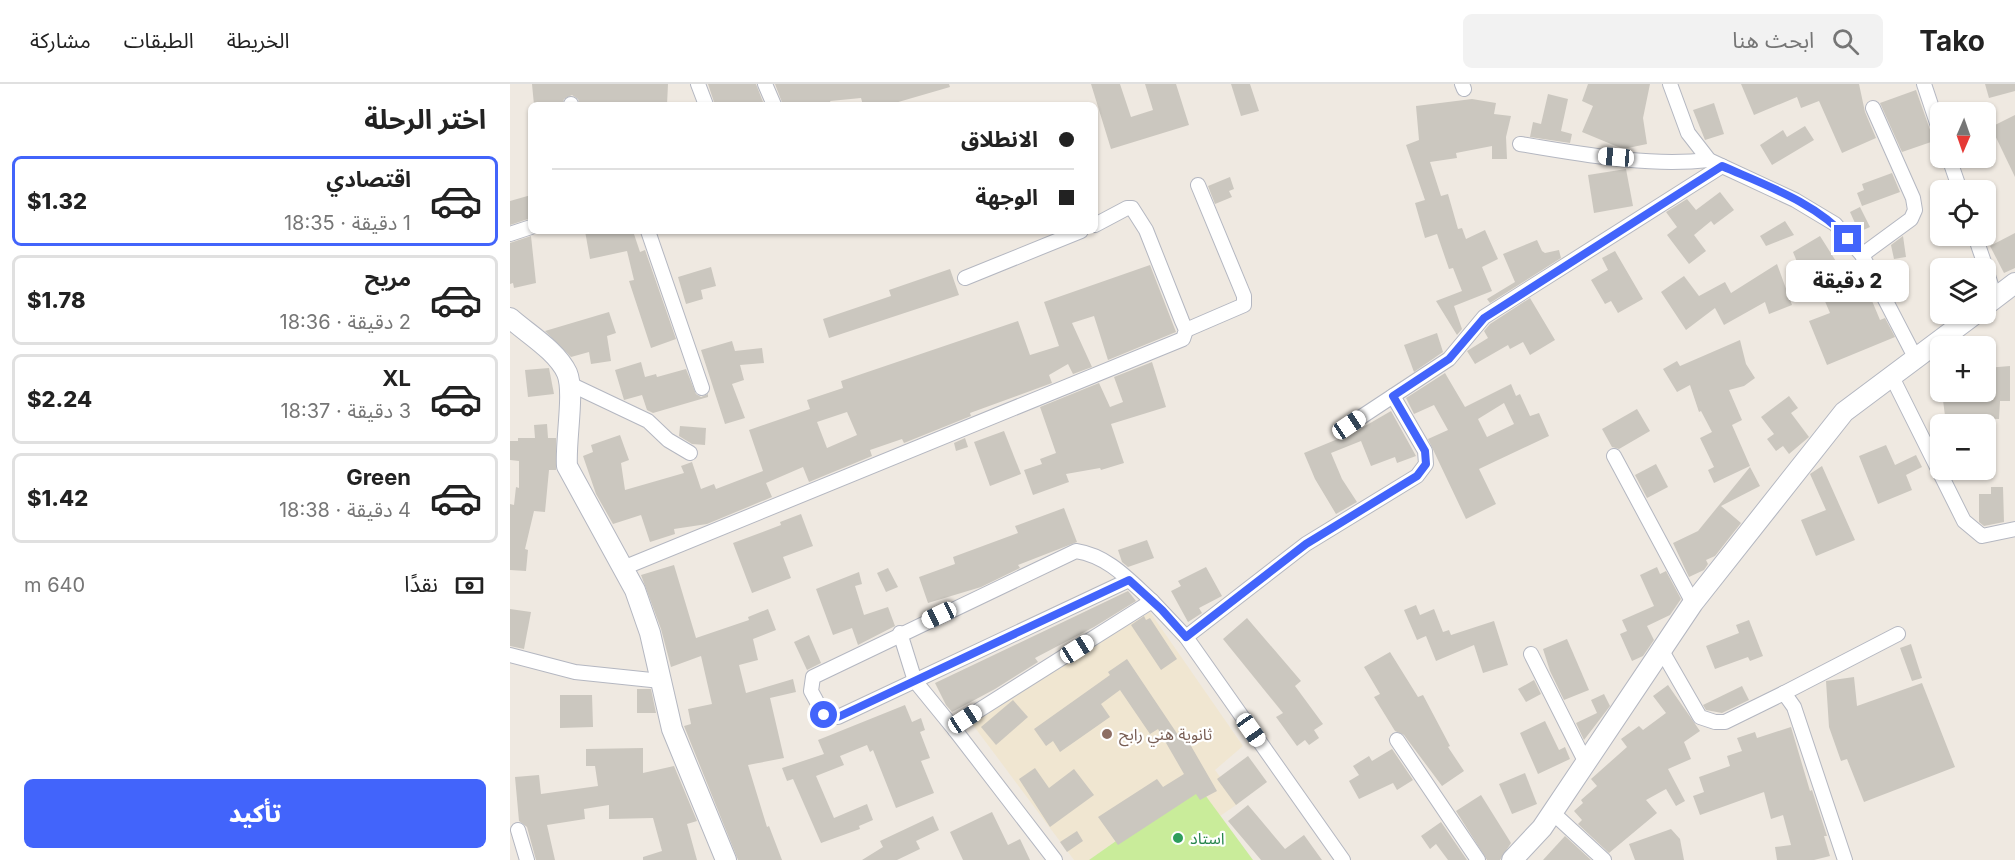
<!DOCTYPE html>
<html lang="ar">
<meta charset="utf-8">
<style>
:root{--surface:#fff;--page:#f2f2f2;--text:#222;--muted:#767676;--line:#e0e0e0;--accent:#4264fb}
body{margin:0;font-family:Inter,"Noto Sans Arabic",sans-serif;background:var(--page);color:var(--text);direction:rtl;height:100vh;display:flex;flex-direction:column;font-size:22px;white-space:nowrap}
*{box-sizing:border-box;margin:0}
p{font-size:20px;color:var(--muted)}
.icon{flex:none;width:33px;height:33px;fill:none;stroke:currentColor;stroke-width:2;stroke-linecap:round;stroke-linejoin:round}
.map{position:relative;flex:1;overflow:hidden;direction:ltr}
.panel{display:flex;flex-direction:column;background:var(--surface);width:510px}
.panel>*{flex:none}
.hud{position:absolute;left:18px;top:18px;width:570px;height:132px;border-radius:9px;box-shadow:0 2px 4px #0004;direction:rtl;display:grid;align-content:center;height:132px;padding:0 24px;background:var(--surface)}
.needle{width:39px;rotate:182deg}
.buttons{position:absolute;left:1420px;top:18px;display:grid;gap:12px}
.buttons a{display:grid;place-items:center;width:66px;height:66px;border-radius:9px;background:var(--surface);box-shadow:0 2px 4px #0004;font-size:30px}
.end{position:absolute;width:27px;height:27px;margin:-14px;border:8px solid #4264fb;background:#fff;box-shadow:0 0 0 3px #fff}
.from{border-radius:50%}
.bubble{position:absolute;height:42px;border-radius:9px;background:var(--surface);box-shadow:0 2px 4px #0004;font-size:20px;font-weight:800;line-height:42px;text-align:center;direction:rtl}
.car{position:absolute;width:18px;height:36px;margin:-18px -9px;border-radius:8px;box-shadow:0 0 4px 2px #0007;background:linear-gradient(#fff 24%,#345 0 40%,#fff 0 76%,#345 0 86%,#fff 0)}
.hud b{display:flex;align-items:center;gap:21px;height:57px;font-size:22px}
.hud b+b{border-top:2px solid var(--line)}
.hud i{width:15px;height:15px;background:var(--text)}
ul{padding:0;list-style:none}
li{display:flex;align-items:center;gap:18px;height:90px;margin:0 12px 9px;padding:0 12px;border:3px solid var(--line);border-radius:9px}
li div{flex:1}
li b{display:block;font-size:22px}
li em{font-style:normal;font-weight:800}
li.current{border-color:var(--accent)}
li>.icon{width:54px;height:54px;stroke-width:1.5}
h2{padding:0 24px;font-size:27px;line-height:72px}
.pay{display:flex;align-items:center;gap:15px;height:66px;padding:0 24px;font-size:22px}
.pay p{margin-inline-start:auto}
.cta{display:flex;gap:12px;margin-top:auto;padding:12px 24px}
.cta a{flex:1;height:69px;border-radius:9px;background:var(--accent);color:#fff;font-size:24px;font-weight:800;line-height:69px;text-align:center}
header{display:flex;align-items:center;gap:36px;box-sizing:border-box;height:84px;padding:0 30px;background:var(--surface);border-bottom:2px solid var(--line)}
header strong{font-size:28px}
nav{display:flex;gap:33px;margin-inline-start:auto;font-size:21px}
.search{width:420px;height:54px;background:var(--page);display:flex;align-items:center;gap:15px;box-sizing:border-box;padding:0 21px;border-radius:9px;color:var(--muted);font-size:22px}
main{display:flex;flex:1;min-height:0}
.map>svg:first-child{display:block}
</style>
<header>
<strong>Tako</strong>
<div class="search"><svg class="icon" aria-label="search" viewBox="0 0 24 24"><circle cx="10" cy="10" r="6"/><path d="M15 15l6 6"/></svg>ابحث هنا</div>
<nav><a>الخريطة</a><a>الطبقات</a><a>مشاركة</a></nav>
</header>
<main>
<div class="map">
<svg width="1505" height="776" viewBox="0 0 1505 776">
<rect width="100%" height="100%" fill="#efe9e1"/>
<path fill="#f0e6d1" d="M640,528L733,662L705,686L729,719L710,732L686,700L579,776H564L460,637Z"/>
<path fill="#c9ec9a" d="M687,700L743,776H579Z"/>
<g fill="#cbc7bf" fill-rule="evenodd">
<path d="M22,0H158L157,21H70L68,15L62,11L54,15L52,21H24Z"/>
<path d="M198,0H246L253,18L244,21H205Z"/>
<path d="M265,0H439L440,3L378,21H353L351,14L320,17L322,21H273Z"/>
<path d="M581,0H610L621,33L643,26L635,0H666L679,41L601,65Z"/>
<path d="M721,0H740L749,27L731,32Z"/>
<path d="M1078,0H1140L1133,34L1137,60L1113,65L1072,48L1083,22L1072,17Z"/>
<path d="M1231,0H1349L1355,28L1366,54L1332,69L1309,17L1291,24L1287,13L1244,31Z"/>
<path d="M1475,0H1505V7L1479,14Z"/>
<path d="M1406,6L1424,57L1392,68L1370,19Z"/>
<path d="M1038,10L1058,15L1051,47L1062,50L1060,59L1020,53L1023,38L1031,40Z"/>
<path d="M962,15L986,19L984,30L1001,32L996,53L997,75H982V62L946,69L947,74L920,78L931,112L938,110L948,145L952,144L956,155L975,146L988,175L972,183L982,207L944,222L952,245L947,251L926,217L952,207L943,184L939,185L927,150L915,154L905,119L915,116L896,61L909,56L906,22Z"/>
<path d="M1204,19L1214,50L1195,56L1183,26Z"/>
<path d="M1505,31V93L1481,43Z"/>
<path d="M1295,42L1304,56L1262,81L1250,61L1273,46L1277,53Z"/>
<path d="M1116,85L1123,122L1084,129L1078,91Z"/>
<path d="M1382,89L1390,108L1352,122L1347,109L1354,106L1352,100Z"/>
<path d="M720,93L724,105L719,107L722,113L705,120L698,102Z"/>
<path d="M1210,108L1224,126L1204,141L1201,137L1184,151L1196,167L1179,180L1157,151L1167,143L1156,128L1177,115L1186,126Z"/>
<path d="M21,111V134L0,141V117Z"/>
<path d="M1350,123L1360,143L1349,148L1340,128Z"/>
<path d="M1275,137L1284,151L1256,162L1250,152Z"/>
<path d="M75,147H123L130,168L135,166L166,255L141,264L119,197L124,196L117,167L80,175Z"/>
<path d="M1505,149V184L1494,189L1480,162Z"/>
<path d="M21,152L26,199L4,204L3,199L0,200V159Z"/>
<path d="M1310,152L1329,182L1345,176L1370,236L1375,234L1385,253L1317,281L1299,237L1320,229L1311,208L1301,212L1283,168Z"/>
<path d="M1393,152L1396,173L1384,175L1381,161Z"/>
<path d="M1027,156L1032,167L1035,169L1049,166L1051,174L980,219L977,215L1005,198L993,170Z"/>
<path d="M1105,167L1133,215L1108,229L1101,217L1095,220L1081,196L1098,186L1092,174Z"/>
<path d="M1267,180L1282,221L1259,230L1255,218L1214,241L1205,224L1176,246L1151,208L1174,192L1189,212L1215,198L1221,209Z"/>
<path d="M640,181L666,248L598,276L584,232L562,239L582,283L563,290L558,280L539,291L542,299L460,329L461,332L394,359L392,355L360,366L362,372L299,398L293,383L256,399L262,413L197,440L164,445L165,450L140,458L131,431L103,440L86,410L73,372L83,368L81,361L110,351L119,376L111,379L115,406L174,389L171,382L182,378L191,405L204,400L206,405L253,387L239,346L300,325L297,316L333,304L331,297L508,237L520,271L549,262L534,218ZM337,328L347,351L317,364L307,338Z"/>
<path d="M201,183L206,202L191,206L193,215L176,220L168,193Z"/>
<path d="M440,185L449,211L319,254L313,235L381,212L379,206Z"/>
<path d="M1020,214L1045,256L1020,271L1013,258L1000,265L998,261L965,280L957,267L978,254L974,247L980,240Z"/>
<path d="M99,228L106,249L97,252L101,277L81,280L79,268L61,273L35,247Z"/>
<path d="M927,249L933,268L904,288L894,261Z"/>
<path d="M1230,256L1236,280L1245,294L1234,302L1219,306L1232,336L1222,341L1240,382L1204,399L1198,386L1204,383L1190,354L1202,348L1191,327L1189,328L1180,301L1167,308L1153,285L1167,277L1170,282Z"/>
<path d="M222,257L225,267L252,264L254,279L230,281L234,296L222,300L235,334L215,340L191,266Z"/>
<path d="M131,278L135,293L146,290L147,293L176,285L186,310L191,313L198,310V313L143,329L137,326L132,311L114,316L105,286Z"/>
<path d="M642,278L656,323L601,340L614,379L591,386L590,384L556,390L559,398L523,411L514,386L532,380L530,375L546,369L530,323L589,299L600,323L613,318L604,293Z"/>
<path d="M1500,282V317H1490L1489,335L1462,334V340H1436L1432,308H1476V284Z"/>
<path d="M39,284L44,310L18,313L15,286Z"/>
<path d="M935,289L955,323L1001,300L1006,312L1010,310L1020,332L1029,329L1039,352L969,385L986,420L956,435L918,355L938,346L924,321L904,330L896,314ZM994,319L1004,340L977,353L968,335Z"/>
<path d="M1279,312L1288,324L1281,329L1299,353L1279,370L1273,362L1266,367L1257,355L1264,350L1251,333Z"/>
<path d="M1127,325L1140,347L1109,365L1102,363L1092,345Z"/>
<path d="M881,327L906,372L887,379L885,373L861,382L851,357L821,369L832,395L847,418L826,430L805,395L794,369L835,352L833,347L843,349Z"/>
<path d="M37,340L38,354H46V386H39L35,428L24,427L15,465L18,466L16,487L0,486V420L4,421L6,403L9,404V377L0,376V357H8V354H25L24,341Z"/>
<path d="M170,342L196,344L195,361L182,360L169,352Z"/>
<path d="M494,347L511,390L480,402L464,358Z"/>
<path d="M455,354L458,363L446,367L444,359Z"/>
<path d="M1376,361L1385,381L1406,371L1412,383L1396,391L1402,406L1368,420L1349,372Z"/>
<path d="M1146,380L1158,403L1137,414L1125,391Z"/>
<path d="M1312,382L1345,456L1306,472L1291,436L1316,426L1300,390Z"/>
<path d="M1240,383L1250,402L1211,422L1231,439L1205,472L1196,476L1198,480L1194,486L1179,493L1163,459L1188,447Z"/>
<path d="M1481,403H1493L1494,438L1474,442L1469,438V410H1481Z"/>
<path d="M554,424L567,458L508,481L510,484L471,503L418,519L409,493L445,480L443,473L508,449L505,442Z"/>
<path d="M291,430L303,462L273,473L281,494L242,509L223,459L271,441L270,438Z"/>
<path d="M637,456L644,474L618,483L612,478L608,466Z"/>
<path d="M164,481L186,554L239,536L238,533L258,525L266,546L243,555L248,576L229,581L236,609L283,595L286,608L260,614L274,674L238,681L257,743L259,742L272,776H228L174,642L181,640L178,625L202,620L191,572L161,583L151,545L131,491Z"/>
<path d="M696,483L712,512L689,524L692,529L678,538L661,507L671,502L668,497Z"/>
<path d="M1147,483L1150,490L1156,487L1171,515L1160,531L1137,542L1144,556L1133,572L1122,577L1110,550L1117,547L1112,536L1144,522L1130,491Z"/>
<path d="M378,484L388,503L376,508L367,489Z"/>
<path d="M349,488L352,500L345,502L354,531L378,523L385,542L348,561L342,544L323,551L306,505Z"/>
<path d="M618,507L626,517L584,543L525,574L528,578L485,605L442,628L436,621L425,599Z"/>
<path d="M906,521L910,531L924,525L933,548L939,546L941,551L984,537L998,581L973,589L964,561L926,577L916,552L907,556L894,526Z"/>
<path d="M0,525L21,528L14,565L0,562Z"/>
<path d="M634,532L636,536L640,534L667,575L651,586L621,541Z"/>
<path d="M737,534L791,597L785,602L813,640L804,646L809,654L799,661L795,656L787,662L766,633L773,629L713,555Z"/>
<path d="M1239,536L1253,572L1240,577L1238,573L1205,585L1196,562L1229,549L1226,541Z"/>
<path d="M299,551L311,579L297,586L284,558Z"/>
<path d="M1057,555L1079,606L1054,616L1040,587L1033,565Z"/>
<path d="M1401,560L1412,594L1402,597L1390,564Z"/>
<path d="M880,568L908,613L913,611L940,662L938,663L954,687L932,702L894,651L885,647L864,613L870,610L854,583Z"/>
<path d="M617,575L668,651L673,648L707,707L690,716L686,710L608,761L588,733L647,695L653,703L674,690L648,645L640,650L610,606L591,620L600,633L550,668L543,657L536,662L524,645L600,591L598,588Z"/>
<path d="M1344,593L1347,622L1412,599L1445,683L1354,718L1337,675L1331,677L1319,643L1316,597Z"/>
<path d="M1024,596L1031,610L1016,618L1008,605Z"/>
<path d="M1158,601L1190,647L1174,658L1181,675L1158,685L1175,717L1166,722L1156,705L1136,716L1147,729L1099,769L1068,740L1072,736L1064,727L1073,719L1071,716L1087,702L1081,695L1117,663L1111,655L1129,642L1133,646L1156,629L1143,612Z"/>
<path d="M1232,602L1239,616L1212,629L1196,626L1193,621Z"/>
<path d="M127,605H141L146,629H127Z"/>
<path d="M1094,610L1100,622L1074,656L1066,639L1087,629L1081,616Z"/>
<path d="M50,611H82L83,643L50,644Z"/>
<path d="M503,616L518,633L486,661L471,643Z"/>
<path d="M395,621L402,638L411,634L415,646L410,648L420,674L411,677L424,709L386,724L363,666L360,668L357,661L330,672L334,681L306,692L324,734L357,720L363,736L349,742L350,745L311,759L283,695L277,697L272,684L314,670L308,656Z"/>
<path d="M1035,637L1049,666L1055,663L1060,675L1028,690L1010,649Z"/>
<path d="M1281,643L1300,707L1302,706L1317,752H1314L1320,772L1304,776H1267L1265,763L1281,761L1273,731L1261,735L1254,708L1190,731L1183,712L1194,708L1189,693L1220,682L1217,672L1232,667L1227,654L1245,648L1247,654Z"/>
<path d="M133,664V689L164,682L187,737L177,740L187,776H133V773L152,767L143,734L99,735V721L74,725L75,735L37,741L45,776H26L17,743L9,737L5,693L29,691L31,710L88,702L85,682H76V665Z"/>
<path d="M882,665L903,696L887,706L883,699L849,715L839,697L849,691L843,682L859,672L862,677Z"/>
<path d="M738,672L757,698L726,721L707,695Z"/>
<path d="M525,684L539,704L564,685L584,711L540,743L509,695Z"/>
<path d="M1015,689L1027,720L1002,730L989,700Z"/>
<path d="M971,711L1001,759L990,776H977L946,727Z"/>
<path d="M738,721L775,765L794,751L812,776H751L718,737Z"/>
<path d="M482,728L498,761L510,755L520,776H453L440,748Z"/>
<path d="M423,732L429,746L406,757L410,765L387,776H352L373,763L370,757Z"/>
<path d="M931,738L957,776H938L926,760L920,765L911,752Z"/>
<path d="M1161,745L1170,755L1174,776H1125L1119,760Z"/>
<path d="M567,747L573,757L557,768L550,758Z"/>
<path d="M1055,752L1081,776H1033Z"/>
</g>
<g fill="none" stroke-linecap="round" stroke-linejoin="round">
<defs>
<g id="street">
<path d="M188,0L196,21"/>
<path d="M255,0L264,21"/>
<path d="M952,0L954,5"/>
<path d="M1160,0L1178,49L1199,76L1285,116L1325,140L1352,171L1406,275"/>
<path d="M1414,0L1431,51"/>
<path d="M61,20V21"/>
<path d="M1010,60C1072,70 1137,83 1199,76"/>
<path d="M1439,74L1450,106"/>
<path d="M138,147L192,304"/>
<path d="M0,150L21,143"/>
<path d="M1465,152L1476,184"/>
<path d="M1352,171L1401,135L1405,126L1403,114L1363,24"/>
<path d="M1476,185L1485,214"/>
<path d="M455,194L571,147"/>
<path d="M676,246L734,221V212L688,101"/>
<path d="M1382,293L1454,437L1472,452L1505,445"/>
<path d="M60,300L138,337L158,356L180,369"/>
<path d="M839,341L939,275L974,233L1212,82"/>
<path d="M1104,372L1183,519"/>
<path d="M113,484L673,255L676,246L672,237L636,146L622,124H617L585,141"/>
<path d="M619,496L328,633L314,631L301,607L303,593L566,467C598,472 618,495 642,517"/>
<path d="M390,549L405,597L445,646"/>
<path d="M676,553L796,460L907,392L916,380L915,367L883,312"/>
<path d="M1152,567L1190,633L1205,638H1215L1274,609L1284,623L1335,776"/>
<path d="M1021,570L1076,679"/>
<path d="M0,571L65,588L151,597"/>
<path d="M1274,609L1388,550"/>
<path d="M887,656L968,776"/>
<path d="M1043,729L1094,776"/>
<path d="M8,746L17,776"/>
<path d="M545,776L445,646L455,635L642,517L676,553L833,776"/>
</g>
<g id="secondary">
<path d="M1476,221L1505,199"/>
<path d="M0,234C18,250 47,267 57,289C65,308 55,358 57,382L125,506L140,549L162,645L216,776"/>
<path d="M1002,776L1032,744L1183,519L1334,328L1465,230"/>
</g>
</defs>
<use href="#street" stroke="#b4b7c1" stroke-width="16"/>
<use href="#secondary" stroke="#b4b7c1" stroke-width="22"/>
<use href="#street" stroke="#fff" stroke-width="14"/>
<use href="#secondary" stroke="#fff" stroke-width="20"/>
</g>
<g fill="none" stroke-linecap="round" stroke-linejoin="round">
<path stroke="#4264fb" stroke-width="8" d="M314,631L328,633L619,496L652,526L676,553L796,460L907,392L916,380L915,367L883,312L939,275L974,234L1212,82C1255,101 1307,119 1338,155"/>
</g>
<circle fill="#8d6e63" stroke="#fff" stroke-width="2" cx="597" cy="650" r="6"/>
<circle fill="#2e9e5b" stroke="#fff" stroke-width="2" cx="668" cy="754" r="6"/>
<g text-anchor="middle" stroke-width="4.5" stroke-linejoin="round" paint-order="stroke">
<g font-size="16" fill="#785e54" stroke="#fff" text-anchor="start">
<text x="609" y="656">ثانوية هني رابح</text>
</g>
<g font-size="16" fill="#27864d" stroke="#fff" text-anchor="start">
<text x="680" y="760">استاد</text>
</g>
</g>
</svg>
<div class="buttons">
<a><svg class="needle" viewBox="-14 -14 28 28"><path d="M0-13l5 13h-10z" fill="#e53935"/><path d="M0 13l5-13h-10z" fill="#767676"/></svg></a>
<a><svg class="icon" aria-label="locate" viewBox="0 0 24 24"><circle cx="12" cy="12" r="6"/><path d="M12 2v4M12 18v4M2 12h4M18 12h4"/></svg></a>
<a><svg class="icon" aria-label="layers" viewBox="0 0 24 24"><path d="M12 4l9 5-9 5-9-5zM3 14l9 5 9-5"/></svg></a>
<a>+</a>
<a>−</a>
</div>
<i class="end from" style="left:314px;top:631px"></i>
<i class="end" style="left:1338px;top:155px"></i>
<div class="bubble" style="left:1276px;top:176px;width:123px">2 دقيقة</div>
<i class="car" style="left:1106px;top:73px;rotate:275deg"></i>
<i class="car" style="left:839px;top:341px;rotate:56deg"></i>
<i class="car" style="left:429px;top:531px;rotate:245deg"></i>
<i class="car" style="left:567px;top:565px;rotate:58deg"></i>
<i class="car" style="left:455px;top:635px;rotate:57deg"></i>
<i class="car" style="left:741px;top:646px;rotate:145deg"></i>
<div class="hud">
<b><i class="from"></i>الانطلاق</b>
<b><i></i>الوجهة</b>
</div>
</div>
<section class="panel">
<h2>اختر الرحلة</h2>
<ul>
<li class="current"><svg class="icon" aria-label="car" viewBox="0 0 24 24"><path d="M5 17H2v-5l4-1 3-4h7l3 4 3 1v5h-3M9 17h6M6 11h13"/><circle cx="7" cy="17" r="2"/><circle cx="17" cy="17" r="2"/></svg><div><b>اقتصادي</b><p>1 دقيقة · 18:35</p></div><em>$1.32</em></li>
<li><svg class="icon" aria-label="car" viewBox="0 0 24 24"><path d="M5 17H2v-5l4-1 3-4h7l3 4 3 1v5h-3M9 17h6M6 11h13"/><circle cx="7" cy="17" r="2"/><circle cx="17" cy="17" r="2"/></svg><div><b>مريح</b><p>2 دقيقة · 18:36</p></div><em>$1.78</em></li>
<li><svg class="icon" aria-label="car" viewBox="0 0 24 24"><path d="M5 17H2v-5l4-1 3-4h7l3 4 3 1v5h-3M9 17h6M6 11h13"/><circle cx="7" cy="17" r="2"/><circle cx="17" cy="17" r="2"/></svg><div><b>XL</b><p>3 دقيقة · 18:37</p></div><em>$2.24</em></li>
<li><svg class="icon" aria-label="car" viewBox="0 0 24 24"><path d="M5 17H2v-5l4-1 3-4h7l3 4 3 1v5h-3M9 17h6M6 11h13"/><circle cx="7" cy="17" r="2"/><circle cx="17" cy="17" r="2"/></svg><div><b>Green</b><p>4 دقيقة · 18:38</p></div><em>$1.42</em></li>
</ul>
<div class="pay"><svg class="icon" aria-label="cash" viewBox="0 0 24 24"><path d="M3 7h18v10H3z"/><circle cx="12" cy="12" r="2"/></svg>نقدًا<p>640 m</p></div>
<div class="cta"><a>تأكيد</a></div>
</section>
</main>
